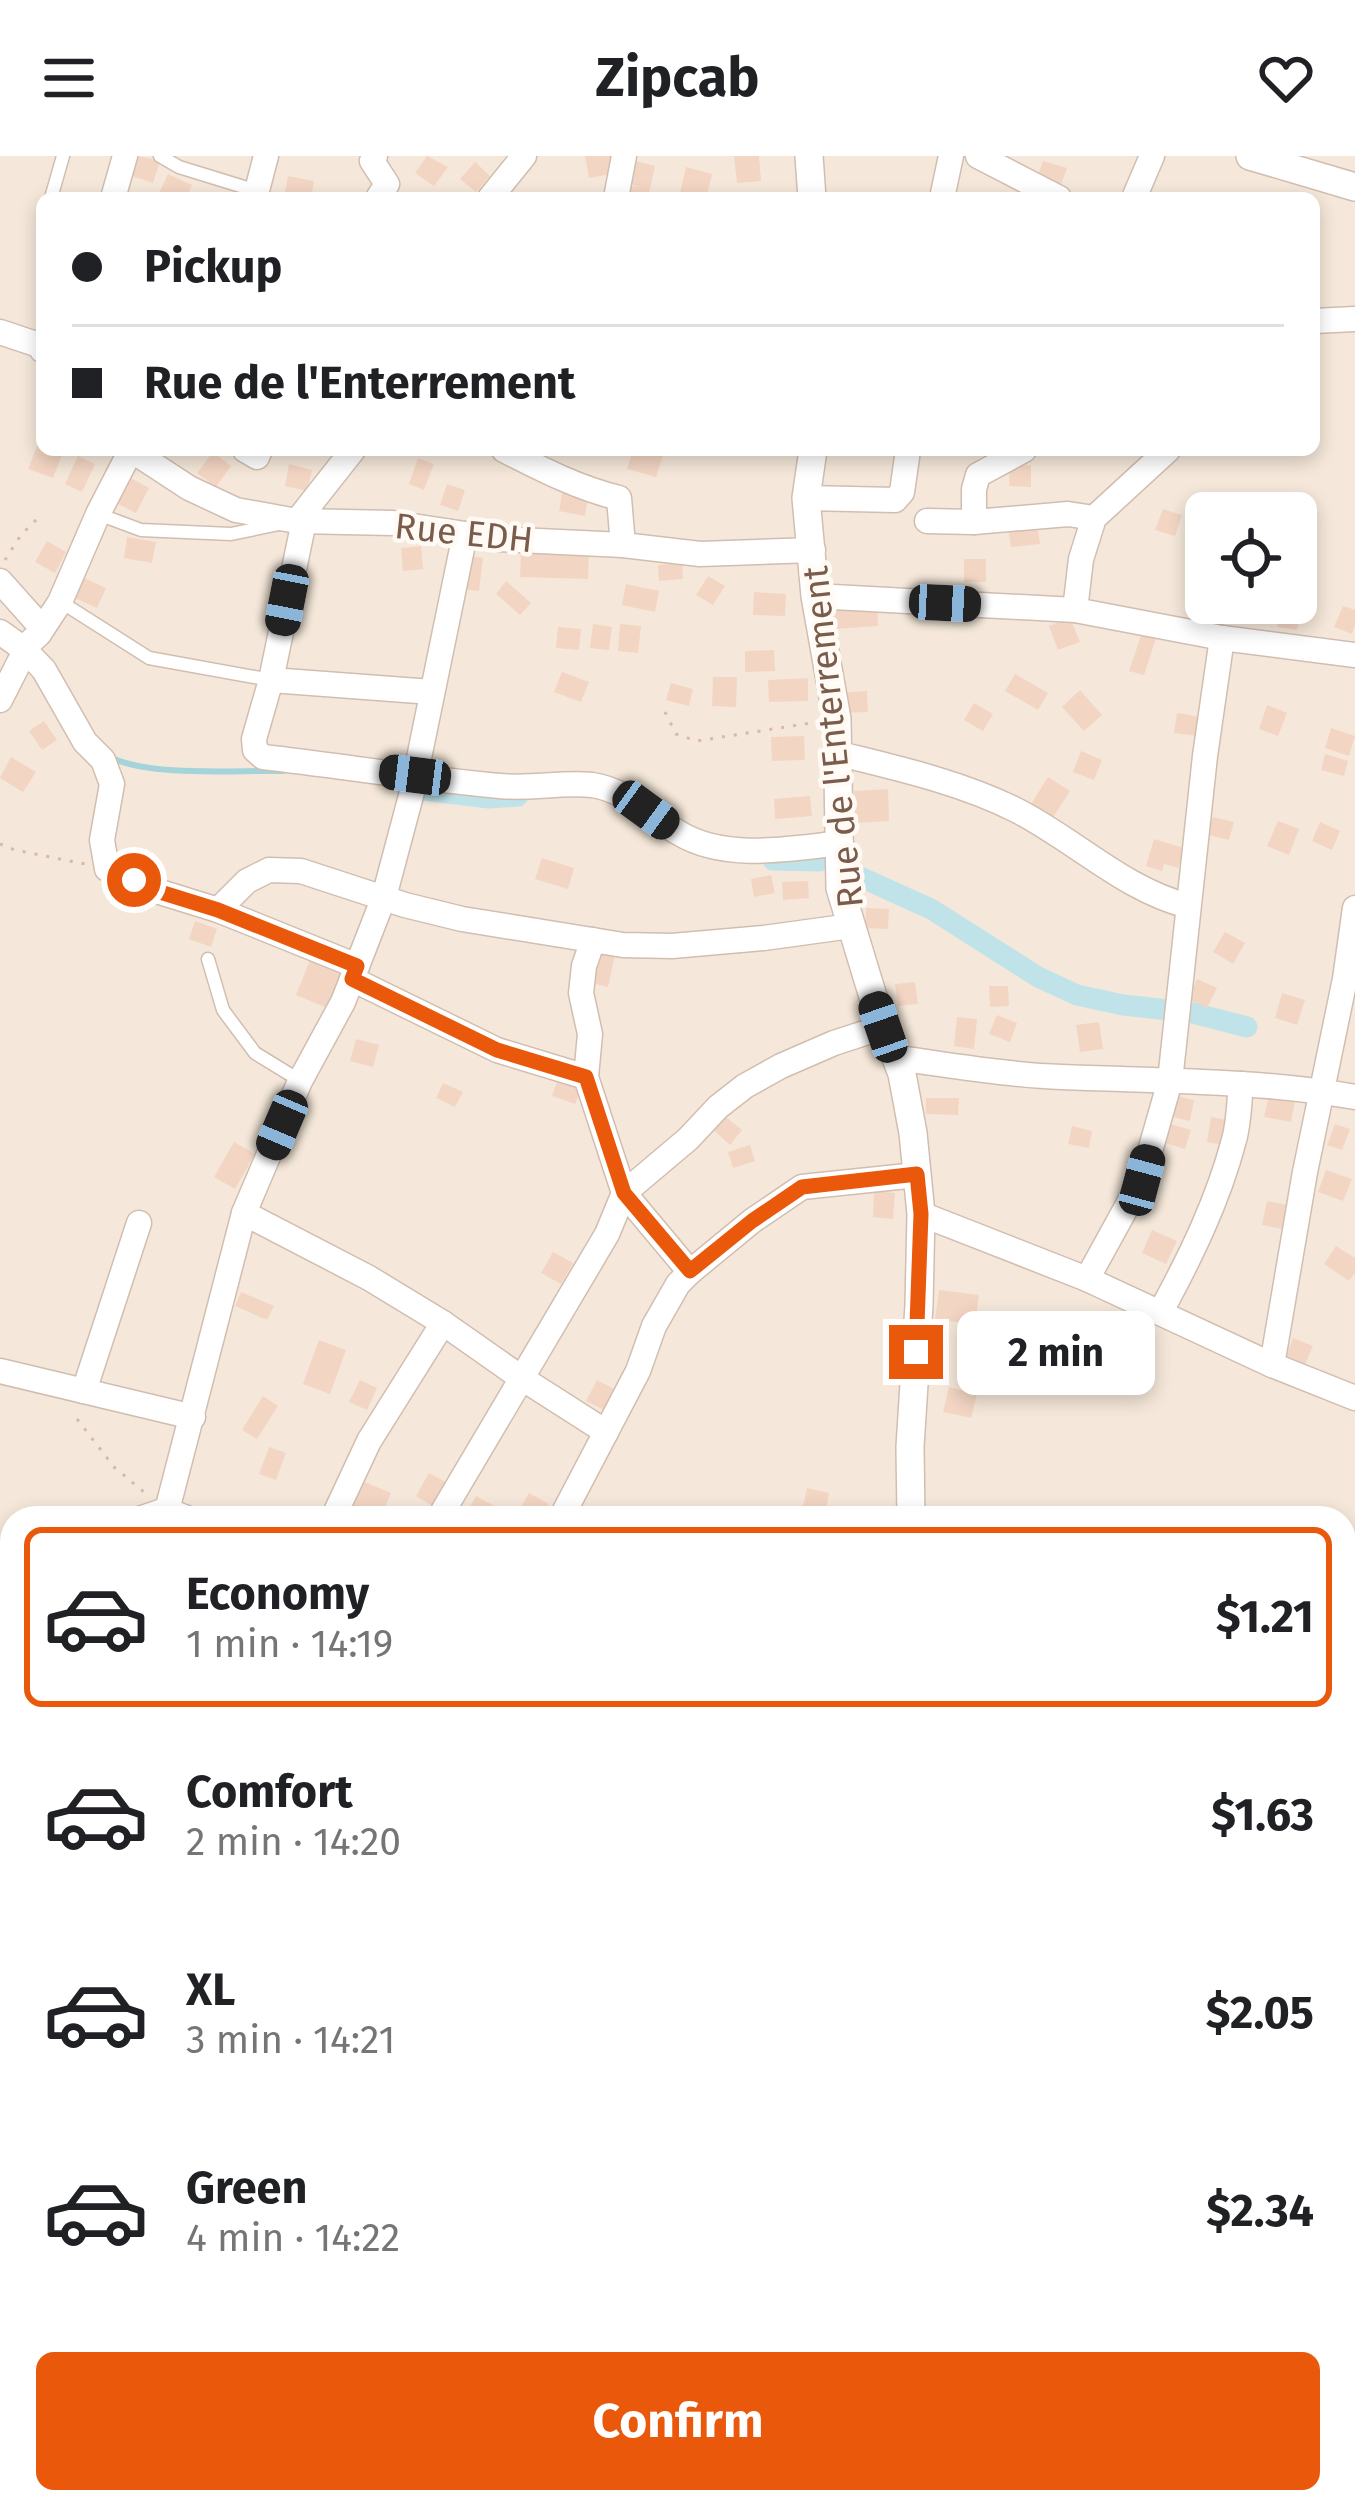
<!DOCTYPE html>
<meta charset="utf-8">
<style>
:root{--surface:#fff;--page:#f6f6f6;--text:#202124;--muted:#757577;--line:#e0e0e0;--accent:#ea580c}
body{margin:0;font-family:"Fira Sans",sans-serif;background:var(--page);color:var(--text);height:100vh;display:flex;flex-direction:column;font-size:45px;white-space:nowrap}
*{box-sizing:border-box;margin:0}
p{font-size:39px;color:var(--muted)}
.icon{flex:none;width:66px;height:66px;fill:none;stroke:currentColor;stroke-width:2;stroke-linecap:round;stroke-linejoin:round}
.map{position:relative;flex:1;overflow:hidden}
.sheet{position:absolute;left:0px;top:1350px;width:1356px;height:1008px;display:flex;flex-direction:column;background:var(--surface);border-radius:36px 36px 0 0;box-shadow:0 6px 18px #0003}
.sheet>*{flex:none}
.hud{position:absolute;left:36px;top:36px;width:1284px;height:264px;border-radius:18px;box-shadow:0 6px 18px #0003;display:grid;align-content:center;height:264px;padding:0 36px;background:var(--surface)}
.controls{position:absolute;left:1185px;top:336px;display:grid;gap:24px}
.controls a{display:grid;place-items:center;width:132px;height:132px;border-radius:18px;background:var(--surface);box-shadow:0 6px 18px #0003;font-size:60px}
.end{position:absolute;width:54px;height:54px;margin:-27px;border:15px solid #ea580c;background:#fff;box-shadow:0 0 0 6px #fff}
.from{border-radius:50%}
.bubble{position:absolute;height:84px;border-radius:18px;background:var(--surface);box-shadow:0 6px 18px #0003;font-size:39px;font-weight:700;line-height:84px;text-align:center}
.car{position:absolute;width:36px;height:72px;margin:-36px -18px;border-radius:15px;box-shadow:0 0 9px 3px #0007;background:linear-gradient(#222 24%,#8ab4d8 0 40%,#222 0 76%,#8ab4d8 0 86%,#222 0)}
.hud b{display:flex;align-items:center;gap:42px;height:114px;font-size:45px}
.hud b+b{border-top:3px solid var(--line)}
.hud i{width:30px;height:30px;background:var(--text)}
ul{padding:21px 0 0;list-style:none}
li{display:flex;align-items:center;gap:36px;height:180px;margin:0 24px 18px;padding:0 12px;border:6px solid transparent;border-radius:18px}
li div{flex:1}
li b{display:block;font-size:45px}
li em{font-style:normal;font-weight:700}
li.current{border-color:var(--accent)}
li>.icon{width:108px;height:108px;stroke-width:1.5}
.button{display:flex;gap:24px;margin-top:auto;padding:24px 36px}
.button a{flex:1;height:138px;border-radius:18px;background:var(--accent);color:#fff;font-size:48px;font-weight:700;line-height:138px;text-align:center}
header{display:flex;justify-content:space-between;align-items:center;height:156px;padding:0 36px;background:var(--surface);font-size:54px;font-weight:700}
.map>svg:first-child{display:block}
</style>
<header><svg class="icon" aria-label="menu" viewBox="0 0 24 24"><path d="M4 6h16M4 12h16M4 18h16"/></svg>Zipcab<svg class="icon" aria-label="heart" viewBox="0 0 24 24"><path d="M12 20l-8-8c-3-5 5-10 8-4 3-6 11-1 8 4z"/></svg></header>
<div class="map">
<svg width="1355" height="2358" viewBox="0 0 1355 2358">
<rect width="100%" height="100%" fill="#fdf6ec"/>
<path fill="#f5e8da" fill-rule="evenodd" d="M0,0H1355V2358H196L164,2346H1344V1362H12V2295L0,2291ZM42,42H1314V294H42ZM1206,357H1296V447H1206Z"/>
<path fill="#d8ecc9" d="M1344,1459L1355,1463V1661L1344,1691Z"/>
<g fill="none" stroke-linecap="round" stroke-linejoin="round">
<path stroke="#a5d3da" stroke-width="6" d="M112,602C153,621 235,614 283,615"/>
<g stroke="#bfe3e8" stroke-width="21">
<path d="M422,634L489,642L518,640"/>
<path d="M773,704L820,705"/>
<path d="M858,720L931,753L1038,821L1077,839L1123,849L1169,854"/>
<path d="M1189,856L1247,871"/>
</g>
</g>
<g fill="#f3d5c3">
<path d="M138,0L160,5L153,27L131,20Z"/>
<path d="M427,0L448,11L434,30L415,17Z"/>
<path d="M585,0H612L616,17L589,22Z"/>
<path d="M734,0H759L761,25L737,27Z"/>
<path d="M632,4L655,10L648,42H623L626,29L639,31L627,27Z"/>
<path d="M1043,5L1067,12L1061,29L1037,22Z"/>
<path d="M475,6L490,20L476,36L460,23Z"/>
<path d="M686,11L712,18L706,42L680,37Z"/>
<path d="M168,18L192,29L186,42H170L159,37Z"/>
<path d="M288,20L314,25L311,42L284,41Z"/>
<path d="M42,278V294H64L53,322L28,313Z"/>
<path d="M633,294L664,296L656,321L627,313Z"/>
<path d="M213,296L231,310L216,331L197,317Z"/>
<path d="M78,300L95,308L82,336L65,328Z"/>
<path d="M418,302L434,308L424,334L409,328Z"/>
<path d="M289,308L312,314L307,335L285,330Z"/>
<path d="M1010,309H1031V331L1009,330Z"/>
<path d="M129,321L149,332L136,357L116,347Z"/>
<path d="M447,328L465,334L458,355L440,349Z"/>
<path d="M563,332L589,336L585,360L559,355Z"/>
<path d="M1163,353L1182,359L1175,380L1155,374Z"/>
<path d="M1037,368L1040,388L1011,391L1008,372Z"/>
<path d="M127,381L156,386L152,407L124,402Z"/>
<path d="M47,385L66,396L55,417L35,406Z"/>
<path d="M421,390L423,413L403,415L401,392Z"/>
<path d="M521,391L589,394L588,423L520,421Z"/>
<path d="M465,399L483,402L479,435L462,433Z"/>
<rect x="964" y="403" width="22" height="23"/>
<path d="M682,407L683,423L659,425L658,409Z"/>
<path d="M708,420L725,430L713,449L696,439Z"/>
<path d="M84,422L106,432L97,452L75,442Z"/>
<path d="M506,425L531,447L520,459L496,438Z"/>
<path d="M626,428L659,435L655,456L622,449Z"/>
<path d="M754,436L786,438L785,460L753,459Z"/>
<path d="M877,449L878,470L834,473L833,452Z"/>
<path d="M1281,449L1300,452L1297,474L1277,471Z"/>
<path d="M1343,450L1355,454V469L1352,478L1334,471Z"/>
<path d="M1070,462L1080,486L1058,494L1049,470Z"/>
<path d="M593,468L612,471L609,494L590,492Z"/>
<path d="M620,468L641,470L638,497L618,495Z"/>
<path d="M558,471L581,473L579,494L556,492Z"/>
<path d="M1144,471L1158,476L1144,519L1129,515Z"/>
<path d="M774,494L775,515L745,516V495Z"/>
<path d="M562,516L589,526L581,546L554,536Z"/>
<path d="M1015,518L1048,537L1038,554L1005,535Z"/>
<path d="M713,521H737L736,551L712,550Z"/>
<path d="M808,522V545L769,546L768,524Z"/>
<path d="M671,527L693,533L689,550L666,544Z"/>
<path d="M1080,534L1102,559L1084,575L1062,551Z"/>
<path d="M867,535L868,556L840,557L838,537Z"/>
<path d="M974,547L993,558L983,575L964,564Z"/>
<path d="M1267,549L1287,557L1278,580L1259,573Z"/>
<path d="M1177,557L1201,561L1198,580L1174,577Z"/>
<path d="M44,565L57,584L42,594L29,575Z"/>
<path d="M1331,572L1355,580L1349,600L1325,592Z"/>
<path d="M804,580L805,604L772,605L771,581Z"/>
<path d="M1081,595L1102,604L1094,624L1073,616Z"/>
<path d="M1325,598L1348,605L1344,620L1321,614Z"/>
<path d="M11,601L36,616L23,636L0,622Z"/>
<path d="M1048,621L1070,635L1052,663L1030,650Z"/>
<path d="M888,633L889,665L855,667L854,635Z"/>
<path d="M810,640L812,660L775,663L774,643Z"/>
<path d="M1213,661L1234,666L1229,684L1208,679Z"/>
<path d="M1278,665L1299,673L1289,699L1267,690Z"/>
<path d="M1320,666L1340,675L1332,694L1312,685Z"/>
<path d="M1154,683L1184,692L1178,712L1164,708L1162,715L1146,710Z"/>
<path d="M542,702L574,712L568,733L535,723Z"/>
<path d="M771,719L775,737L754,741L751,723Z"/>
<path d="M808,725L809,742L783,744L782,726Z"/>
<path d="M866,752L889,753L888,773L865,772Z"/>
<path d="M195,765L217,773L211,791L189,783Z"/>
<path d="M1225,776L1245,787L1233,808L1213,796Z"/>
<path d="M595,794L615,799L608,831L588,826Z"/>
<path d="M313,797L349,813L332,854L296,839Z"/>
<path d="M1197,823L1217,832L1207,852L1188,843Z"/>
<path d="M915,826L918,848L898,850L895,828Z"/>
<path d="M989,830H1008L1009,850L990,851Z"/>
<path d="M1282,837L1305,844L1297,869L1275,862Z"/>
<path d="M997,859L1017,867L1010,886L989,878Z"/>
<path d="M957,861L977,863L974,893L954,890Z"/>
<path d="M1099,866L1103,893L1080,896L1076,869Z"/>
<path d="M356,883L379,889L373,911L350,905Z"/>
<path d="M559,920L583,929L575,948L552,940Z"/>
<path d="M443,927L463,936L455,951L436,942Z"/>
<path d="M1177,940L1194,944L1190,965L1173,961Z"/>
<path d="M1269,940L1295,945L1291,966L1264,961Z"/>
<path d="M926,942H959L958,959L926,958Z"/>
<path d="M721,957L742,974L730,989L709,970Z"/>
<path d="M1211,961L1232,965L1228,990L1207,986Z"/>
<path d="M1167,967L1191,974L1185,993L1162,986Z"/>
<path d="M1335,968L1350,973L1342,994L1327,989Z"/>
<path d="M1072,970L1092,975L1089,992L1068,988Z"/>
<path d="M234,986L255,998L235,1033L214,1021Z"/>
<path d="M750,989L755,1005L733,1012L728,996Z"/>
<path d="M1326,1014L1352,1023L1343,1045L1318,1036Z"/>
<path d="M874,1035L895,1037L893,1063L873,1061Z"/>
<path d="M1267,1045L1292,1050L1287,1074L1262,1069Z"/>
<path d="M1152,1074L1177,1085L1166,1108L1142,1097Z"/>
<path d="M1336,1090L1355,1102V1117L1349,1125L1324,1108Z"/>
<path d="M553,1096L573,1107L561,1128L541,1117Z"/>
<path d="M939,1134L979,1139L975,1169L935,1163Z"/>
<path d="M241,1136L274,1150L267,1164L235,1150Z"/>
<path d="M1293,1182L1313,1190L1305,1209L1286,1201Z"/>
<path d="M319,1184L346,1194L330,1238L303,1228Z"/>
<path d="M360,1224L377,1232L367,1254L349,1246Z"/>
<path d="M597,1224L614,1233L604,1254L586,1245Z"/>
<path d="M949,1231L977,1238L971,1262L943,1256Z"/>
<path d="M263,1240L278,1250L257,1283L242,1274Z"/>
<path d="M269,1291L286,1297L276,1324L259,1318Z"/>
<path d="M429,1317L451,1329L438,1353L416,1340Z"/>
<path d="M362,1325L391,1337L380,1362L351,1350Z"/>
<path d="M807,1332L829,1337L824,1362L801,1360Z"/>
<path d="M529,1337L549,1348L541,1362L516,1360Z"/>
<path d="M476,1340L498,1352L493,1362L465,1360Z"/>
</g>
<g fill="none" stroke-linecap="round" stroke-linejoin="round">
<defs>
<g id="service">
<path d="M160,0L179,11L257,35"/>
<path d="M51,42L63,0"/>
<path d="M98,358L141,374L231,378L279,368"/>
<path d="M61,446L149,502L271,524"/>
<path d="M208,803L223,854L255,897L299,924"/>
<path d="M1344,1794L1355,1775"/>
<path d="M556,2346L563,2358"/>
</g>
<g id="minor">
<path d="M375,0L372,5L387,28L378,42"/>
<path d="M978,0L1059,42"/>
<path d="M113,42L125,0"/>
<path d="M255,42L266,0"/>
<path d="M490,42L524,0"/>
<path d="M616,42L624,0"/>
<path d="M942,42L951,0"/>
<path d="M1134,42L1152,0"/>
<path d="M1314,165L1355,163"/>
<path d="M0,176L39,189L42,194"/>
<path d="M131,294L189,332L236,354L297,365L393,367L498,383L623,389L700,398L813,394"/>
<path d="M245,294L257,301L260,294"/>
<path d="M504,294C541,313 578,332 619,342L623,389"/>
<path d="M806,342L895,344L902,336L908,294"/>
<path d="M297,365L353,294"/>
<path d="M304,365L271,524L254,583L255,594L263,601C342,610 421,623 500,630C530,633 562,626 592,629C627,634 649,660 679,677C725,705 790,693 841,687"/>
<path d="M927,365L974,366L1068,358L1094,362"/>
<path d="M974,366V333L978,319L1024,294"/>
<path d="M0,425L42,472"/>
<path d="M815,440L1075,454L1222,482L1355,499"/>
<path d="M1075,454L1081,403L1094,362L1168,294"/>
<path d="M0,476L25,494L44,514L85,586L103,604L112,628L102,684L107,713L160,736L218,754L357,810"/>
<path d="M271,524L432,536"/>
<path d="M0,544L29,487L39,478L60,446L98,358L131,294"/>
<path d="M836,597C896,612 960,626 1016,654C1075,684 1123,733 1188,750"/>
<path d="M218,754L247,725L269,714L301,715L405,749L462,763L623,789L672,790L764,782L851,770"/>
<path d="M593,784L584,810L581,837L590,878L586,921L624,1037L690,1116"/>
<path d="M352,823L497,894L586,921"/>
<path d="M897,902C951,909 1007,919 1062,921C1159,925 1259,924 1355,941"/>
<path d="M244,1057L369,1122L443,1167L520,1221L606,1276"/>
<path d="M921,1058L1087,1123L1272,1209L1355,1242"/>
<path d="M1087,1123L1142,1023L1170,925L1205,600L1222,482"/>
<path d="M1160,1157C1190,1102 1218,1045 1234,984C1239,967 1239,947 1241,928"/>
<path d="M1272,1209L1305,1016L1345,823L1355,752"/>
<path d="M0,1215L193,1261"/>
<path d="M84,1235L139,1067"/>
<path d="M142,1362L166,1354L187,1362"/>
<path d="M165,1362L244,1057L300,925L343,846L384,741L412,636L465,378"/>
<path d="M333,1362L369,1285L443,1167"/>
<path d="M439,1362L607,1078L624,1037L688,983L718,951L745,930L781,910L834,887L883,871"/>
<path d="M561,1362L638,1215L654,1170L678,1128L690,1116L752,1065L802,1031L917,1019"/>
<path d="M0,1427L12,1425"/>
<path d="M12,1618L8,1654L12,1662"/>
<path d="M1344,1821L1355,1824"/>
<path d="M0,2056L12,2032"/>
<path d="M1344,2086L1355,2089"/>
<path d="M0,2304L12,2305"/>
<path d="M1344,2314L1355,2317"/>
<path d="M154,2346V2358"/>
<path d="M849,2346L877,2358"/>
<path d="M1201,2358L1206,2346"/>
</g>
<g id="tertiary">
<path d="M809,0L812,42"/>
<path d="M1250,0L1355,31"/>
<path d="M813,294L806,342L815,440L837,563L840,732L875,847L902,918L913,977L921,1058L919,1149L910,1291L911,1362"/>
<path d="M802,2358L803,2346"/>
</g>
</defs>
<use href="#service" stroke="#d1beb0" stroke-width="15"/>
<use href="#minor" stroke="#d1beb0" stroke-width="27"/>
<use href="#tertiary" stroke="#d1beb0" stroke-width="30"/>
<g stroke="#d9b8a5" stroke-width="3" stroke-dasharray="3 9" stroke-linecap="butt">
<path d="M5,404L21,379L39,361"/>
<path d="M665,556L676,578L697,585L811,567"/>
<path d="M0,688L15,694L85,708"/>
<path d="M77,1263L114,1311L144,1336"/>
<path d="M941,2358L943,2346"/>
</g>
<use href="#service" stroke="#fff" stroke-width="12"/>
<use href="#minor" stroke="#fff" stroke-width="24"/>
<use href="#tertiary" stroke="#fff" stroke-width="27"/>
</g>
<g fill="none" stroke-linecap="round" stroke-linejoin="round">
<path stroke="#ea580c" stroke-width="15" d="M134,724L160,736L218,754L357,810L352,823L497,894L586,921L624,1037L690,1115L752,1065L802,1031L917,1018L921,1058L916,1196"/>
</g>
<g text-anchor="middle" stroke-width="9" stroke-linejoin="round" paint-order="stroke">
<g font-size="36" fill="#7a5c4d" stroke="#fffaf3">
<text transform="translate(464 376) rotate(6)" y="13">Rue EDH</text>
<text transform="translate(832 581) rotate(-96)" y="13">Rue de l'Enterrement</text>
</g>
</g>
</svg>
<div class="controls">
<a><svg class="icon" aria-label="locate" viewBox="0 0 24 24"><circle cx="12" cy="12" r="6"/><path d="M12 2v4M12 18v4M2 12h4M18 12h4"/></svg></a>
</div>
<i class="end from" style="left:134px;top:724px"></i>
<i class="end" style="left:916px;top:1196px"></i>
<div class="bubble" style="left:957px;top:1155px;width:198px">2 min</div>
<i class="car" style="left:287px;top:444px;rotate:191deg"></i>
<i class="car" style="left:945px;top:447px;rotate:93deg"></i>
<i class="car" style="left:415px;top:619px;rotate:277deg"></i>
<i class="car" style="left:646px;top:654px;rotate:126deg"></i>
<i class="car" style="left:883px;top:871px;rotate:341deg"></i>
<i class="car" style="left:282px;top:969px;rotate:203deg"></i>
<i class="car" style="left:1142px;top:1024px;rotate:15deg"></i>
<div class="hud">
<b><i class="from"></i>Pickup</b>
<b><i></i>Rue de l'Enterrement</b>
</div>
<section class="sheet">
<ul>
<li class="current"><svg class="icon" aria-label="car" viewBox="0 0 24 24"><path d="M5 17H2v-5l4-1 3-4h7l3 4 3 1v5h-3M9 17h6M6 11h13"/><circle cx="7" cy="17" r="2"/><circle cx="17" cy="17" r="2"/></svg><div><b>Economy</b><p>1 min · 14:19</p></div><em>$1.21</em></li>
<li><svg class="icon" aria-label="car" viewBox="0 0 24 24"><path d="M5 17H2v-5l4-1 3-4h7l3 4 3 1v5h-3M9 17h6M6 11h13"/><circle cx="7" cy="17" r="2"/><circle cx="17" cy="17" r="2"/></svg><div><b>Comfort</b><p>2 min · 14:20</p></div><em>$1.63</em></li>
<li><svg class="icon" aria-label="car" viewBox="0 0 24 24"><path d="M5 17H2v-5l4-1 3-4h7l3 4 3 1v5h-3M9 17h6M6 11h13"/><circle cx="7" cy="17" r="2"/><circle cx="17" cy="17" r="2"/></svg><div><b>XL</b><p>3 min · 14:21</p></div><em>$2.05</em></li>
<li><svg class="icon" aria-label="car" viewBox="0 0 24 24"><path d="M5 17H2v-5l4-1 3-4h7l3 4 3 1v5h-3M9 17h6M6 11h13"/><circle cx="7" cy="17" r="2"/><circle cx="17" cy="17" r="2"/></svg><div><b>Green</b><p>4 min · 14:22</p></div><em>$2.34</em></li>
</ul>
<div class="button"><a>Confirm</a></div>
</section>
</div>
